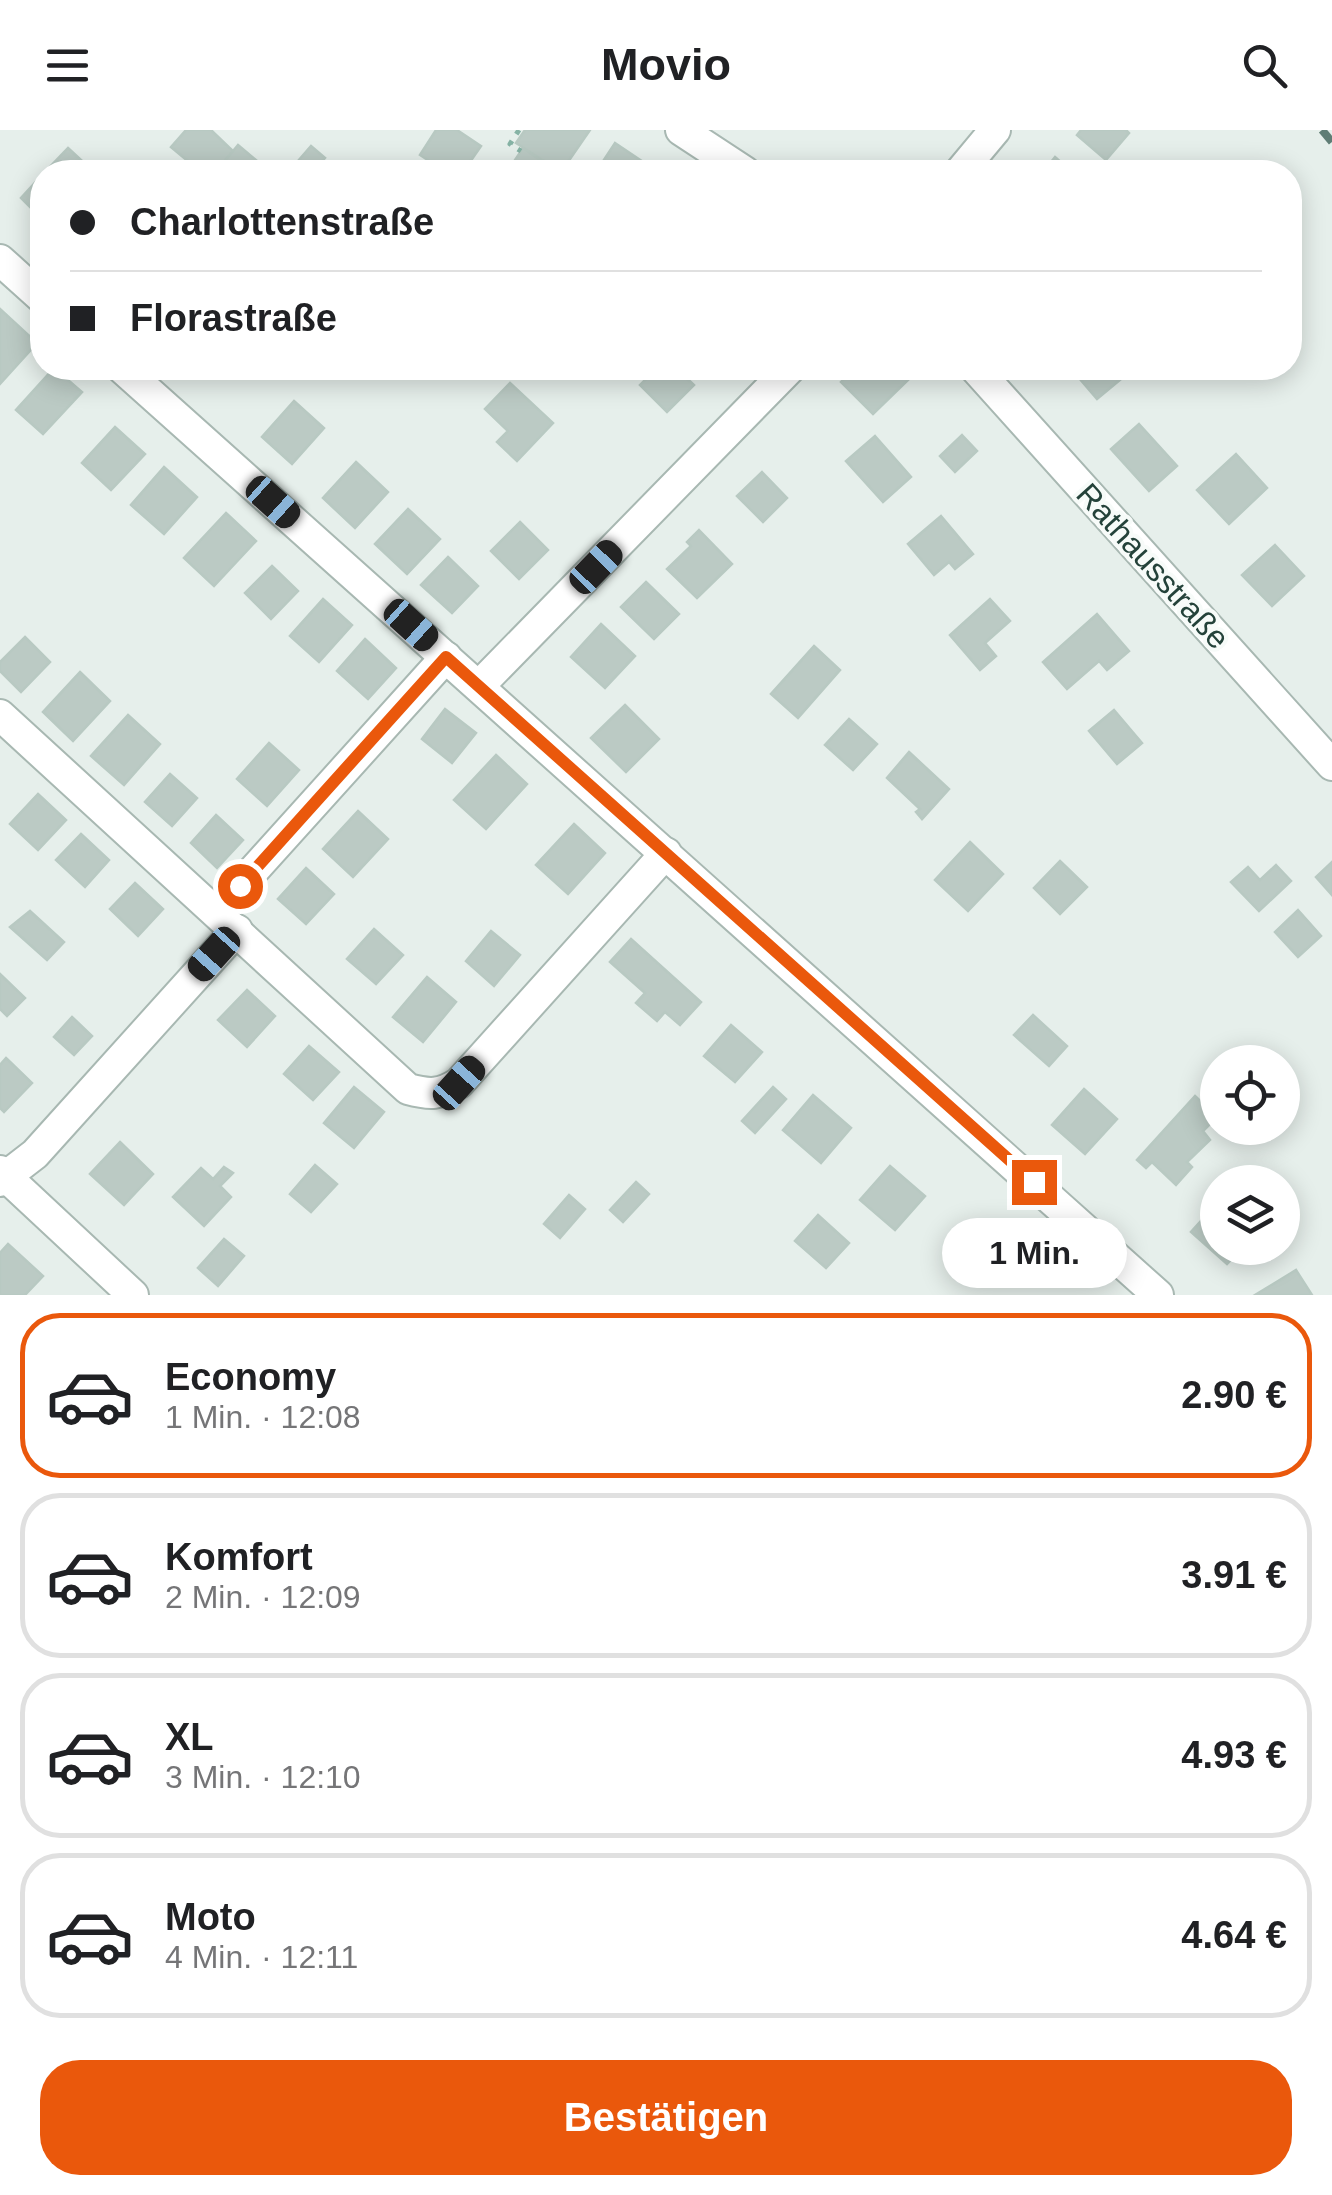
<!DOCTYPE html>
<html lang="de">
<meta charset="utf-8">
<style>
:root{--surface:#fff;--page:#f6f6f6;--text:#202124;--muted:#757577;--line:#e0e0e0;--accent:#ea580c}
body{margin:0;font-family:Helvetica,sans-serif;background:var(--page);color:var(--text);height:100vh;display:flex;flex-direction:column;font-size:38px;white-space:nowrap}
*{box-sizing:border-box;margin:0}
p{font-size:32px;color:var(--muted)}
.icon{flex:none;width:55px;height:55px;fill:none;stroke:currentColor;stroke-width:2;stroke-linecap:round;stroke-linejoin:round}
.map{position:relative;height:1165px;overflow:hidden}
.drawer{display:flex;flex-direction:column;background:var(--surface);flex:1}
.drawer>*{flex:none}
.banner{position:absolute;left:30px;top:30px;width:1272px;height:220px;border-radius:40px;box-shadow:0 5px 25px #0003;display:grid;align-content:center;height:220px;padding:0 40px;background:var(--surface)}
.fabs{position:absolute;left:1200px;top:915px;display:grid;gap:20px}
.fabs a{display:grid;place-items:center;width:100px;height:100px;border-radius:50%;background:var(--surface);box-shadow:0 5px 25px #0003;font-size:50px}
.end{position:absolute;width:45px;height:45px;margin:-22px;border:12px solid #ea580c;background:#fff;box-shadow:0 0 0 5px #fff}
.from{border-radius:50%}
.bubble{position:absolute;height:70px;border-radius:35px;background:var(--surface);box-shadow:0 5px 25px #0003;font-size:32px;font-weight:700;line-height:70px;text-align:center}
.car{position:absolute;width:30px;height:60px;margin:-30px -15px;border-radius:12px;box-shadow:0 0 8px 2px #0007;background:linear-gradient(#222 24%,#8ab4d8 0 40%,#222 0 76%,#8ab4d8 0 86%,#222 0)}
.banner b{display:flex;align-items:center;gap:35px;height:95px;font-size:38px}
.banner b+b{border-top:2px solid var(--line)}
.banner i{width:25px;height:25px;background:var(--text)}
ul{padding:18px 0 0;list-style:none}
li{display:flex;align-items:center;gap:30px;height:165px;margin:0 20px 15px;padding:0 20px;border:5px solid var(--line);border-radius:40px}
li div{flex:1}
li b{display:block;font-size:38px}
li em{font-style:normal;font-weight:700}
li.on{border-color:var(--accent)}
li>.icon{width:90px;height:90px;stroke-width:1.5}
.cta{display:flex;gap:20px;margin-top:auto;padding:20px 40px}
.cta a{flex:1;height:115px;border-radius:40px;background:var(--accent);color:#fff;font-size:40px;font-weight:700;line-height:115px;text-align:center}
header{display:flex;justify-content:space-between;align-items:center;height:130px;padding:0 40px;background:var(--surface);font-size:45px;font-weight:700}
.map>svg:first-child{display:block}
</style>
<header><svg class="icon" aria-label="menu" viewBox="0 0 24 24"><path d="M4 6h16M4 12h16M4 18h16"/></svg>Movio<svg class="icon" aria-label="search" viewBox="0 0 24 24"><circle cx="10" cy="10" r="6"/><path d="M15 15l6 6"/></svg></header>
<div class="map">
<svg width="1332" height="1165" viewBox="0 0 1332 1165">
<rect width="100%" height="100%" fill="#e6efeb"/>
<g fill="#bbcac4" stroke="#b8c9c2" stroke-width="2.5">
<path d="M186,0H211L233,21L220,37L227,42H201L171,17Z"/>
<path d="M436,0H457L481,16L463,42H446L420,25Z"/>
<path d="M525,0H590L561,42L516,13Z"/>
<path d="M1081,0H1126L1129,3L1106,30L1077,5Z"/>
<path d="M615,13L655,40L653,42H596Z"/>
<path d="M238,15L270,42H227L220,37Z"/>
<path d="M311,16L325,28L313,42L298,31Z"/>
<path d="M68,18L94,42H45Z"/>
<path d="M523,18L554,40L553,42H507Z"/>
<path d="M1055,27L1072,42H1043Z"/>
<path d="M42,45V89L21,68Z"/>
<path d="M0,179L37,213L0,254Z"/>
<path d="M54,238L82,262L43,304L16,280Z"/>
<path d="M657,238H676L694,255L667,282L640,255Z"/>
<path d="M844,238H896L908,250L873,284L841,252L847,246L841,240Z"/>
<path d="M1077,238H1130L1132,240L1097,269L1073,241Z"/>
<path d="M510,253L553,293L517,331L497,312L508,301L485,279Z"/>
<path d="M294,271L324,298L292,334L262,307Z"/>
<path d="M1139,294L1177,336L1149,361L1111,319Z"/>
<path d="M115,297L145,324L111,360L82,333Z"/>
<path d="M962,305L977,321L955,342L940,326Z"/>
<path d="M875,306L911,347L883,372L846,331Z"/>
<path d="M1236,324L1267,358L1229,394L1197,360Z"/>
<path d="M356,332L388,362L355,398L323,368Z"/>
<path d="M164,337L197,367L164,404L131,375Z"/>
<path d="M762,342L787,368L763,392L737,366Z"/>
<path d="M408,379L440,409L407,444L375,414Z"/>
<path d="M226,383L256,411L214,456L184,428Z"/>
<path d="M941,386L973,424L955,439L949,432L934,445L908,414Z"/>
<path d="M520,392L548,420L519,449L491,421Z"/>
<path d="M699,400L732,434L697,468L667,439L691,416L687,412Z"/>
<path d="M1275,415L1304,446L1272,476L1242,445Z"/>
<path d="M448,427L478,456L452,483L421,455Z"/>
<path d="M272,436L298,461L271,489L245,463Z"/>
<path d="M646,452L679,484L654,509L621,477Z"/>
<path d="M323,469L352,495L319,532L290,506Z"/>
<path d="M990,469L1010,491L985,513L996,526L980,540L950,505Z"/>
<path d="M1097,484L1129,521L1107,540L1099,531L1067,559L1043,532Z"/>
<path d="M601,494L635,526L605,558L571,527Z"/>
<path d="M25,507L50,532L21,562L0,541V532Z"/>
<path d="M365,509L396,538L368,569L337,541Z"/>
<path d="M814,516L840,540L798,588L771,564Z"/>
<path d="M80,542L110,571L73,611L43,582Z"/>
<path d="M625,575L659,609L626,642L591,608Z"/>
<path d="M445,579L476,603L452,633L422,609Z"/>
<path d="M1114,580L1142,613L1117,634L1089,601Z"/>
<path d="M128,585L160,614L124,655L91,626Z"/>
<path d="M849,589L877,614L853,640L825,615Z"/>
<path d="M269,613L299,640L267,676L237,649Z"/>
<path d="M909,622L949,659L922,689L916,682L920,679L887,648Z"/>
<path d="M496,625L527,654L486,699L454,670Z"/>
<path d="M170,644L197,668L172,696L145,672Z"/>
<path d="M38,664L66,690L38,720L10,694Z"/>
<path d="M358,681L388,709L353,747L323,719Z"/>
<path d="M216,685L243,710L217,738L191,713Z"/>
<path d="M574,694L605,723L568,764L536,735Z"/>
<path d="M81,704L109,730L85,757L56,730Z"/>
<path d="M970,712L1003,744L968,781L935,750Z"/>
<path d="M1060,731L1087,757L1060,784L1034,758Z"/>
<path d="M1332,732V765L1316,747Z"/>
<path d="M1276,735L1291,751L1259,781L1231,752L1248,737L1260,750Z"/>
<path d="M306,738L334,764L306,794L278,769Z"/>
<path d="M135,753L163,779L138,806L110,779Z"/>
<path d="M1298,780L1321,806L1298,827L1275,802Z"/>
<path d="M30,781L64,812L47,830L10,797Z"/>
<path d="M374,799L403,825L376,854L347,829Z"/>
<path d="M491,801L520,825L494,856L466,831Z"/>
<path d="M631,809L701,872L680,895L665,882L657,891L636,873L645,863L610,832Z"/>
<path d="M0,844L25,868L7,886L0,879Z"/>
<path d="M427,847L456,872L423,912L393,887Z"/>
<path d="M247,860L275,886L247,917L218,890Z"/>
<path d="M1033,885L1067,916L1049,936L1014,905Z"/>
<path d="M72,887L92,906L74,925L54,907Z"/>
<path d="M731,895L762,922L735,952L704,926Z"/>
<path d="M309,916L339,942L313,970L284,944Z"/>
<path d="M6,928L32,953L4,982L0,978V935Z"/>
<path d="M354,957L384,982L354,1018L324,993Z"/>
<path d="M773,957L786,969L755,1003L742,991Z"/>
<path d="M1084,959L1117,989L1085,1024L1052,995Z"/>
<path d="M813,965L851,998L821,1033L783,1000Z"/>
<path d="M1195,966L1217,987L1203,1001L1210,1010L1187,1032L1192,1037L1176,1055L1152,1032L1146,1038L1137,1030Z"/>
<path d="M120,1012L153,1044L124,1075L90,1044Z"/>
<path d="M315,1035L337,1054L311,1082L290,1064Z"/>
<path d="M890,1036L925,1066L895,1100L860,1070Z"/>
<path d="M224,1037L233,1043L220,1056L231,1067L204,1096L173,1067L201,1038L213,1049Z"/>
<path d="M636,1052L649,1064L623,1092L610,1080Z"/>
<path d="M569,1065L585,1079L560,1108L544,1094Z"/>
<path d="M1218,1072V1118H1242L1227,1134L1191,1102Z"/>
<path d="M818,1085L849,1113L826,1138L795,1111Z"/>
<path d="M224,1109L244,1126L218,1156L198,1138Z"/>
<path d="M8,1114L43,1146L25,1165H0V1123Z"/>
<path d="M1296,1140L1312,1165H1255Z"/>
</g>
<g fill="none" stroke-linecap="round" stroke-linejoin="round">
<defs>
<g id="minor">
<path d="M681,0L745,42"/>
<path d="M960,42L995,0"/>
<path d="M0,130L42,168"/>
<path d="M122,238L1158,1165"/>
<path d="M975,238L1332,635"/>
<path d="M479,556L790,238"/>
<path d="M0,585L408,959C430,965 440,965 459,953L666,723"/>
<path d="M217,781L446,527"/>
<path d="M0,1041L133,1165"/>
<path d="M0,1051L35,1024L237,800"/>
</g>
</defs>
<use href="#minor" stroke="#a8b8b2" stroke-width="34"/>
<path stroke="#86b3a5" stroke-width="5" stroke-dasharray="5 8" stroke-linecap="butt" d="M519,0L510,14L521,21"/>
<use href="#minor" stroke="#fff" stroke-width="30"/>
<path stroke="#5f7d75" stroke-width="8" stroke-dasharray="20 10" stroke-linecap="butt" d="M1322,0L1332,12"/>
</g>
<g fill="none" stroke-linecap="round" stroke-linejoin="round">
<path stroke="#ea580c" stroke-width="12" d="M240,756L446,527L1034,1052"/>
</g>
<g text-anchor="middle" stroke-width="8" stroke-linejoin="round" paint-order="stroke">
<g font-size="32" fill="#24423a" stroke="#f7fbf9">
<text transform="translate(1153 436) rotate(48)" y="11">Rathausstraße</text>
</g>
</g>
</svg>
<div class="fabs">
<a><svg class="icon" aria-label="locate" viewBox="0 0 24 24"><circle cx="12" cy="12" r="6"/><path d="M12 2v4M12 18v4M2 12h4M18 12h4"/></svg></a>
<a><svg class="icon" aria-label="layers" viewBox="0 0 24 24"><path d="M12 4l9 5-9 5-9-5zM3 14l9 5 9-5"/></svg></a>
</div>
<i class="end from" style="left:240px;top:756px"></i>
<i class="end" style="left:1034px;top:1052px"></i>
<div class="bubble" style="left:942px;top:1088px;width:185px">1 Min.</div>
<i class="car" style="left:273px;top:372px;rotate:132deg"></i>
<i class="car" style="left:596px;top:437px;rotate:44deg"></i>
<i class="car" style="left:411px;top:495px;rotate:132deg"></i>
<i class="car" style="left:214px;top:824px;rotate:222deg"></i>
<i class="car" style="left:459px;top:953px;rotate:42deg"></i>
<div class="banner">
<b><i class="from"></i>Charlottenstraße</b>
<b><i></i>Florastraße</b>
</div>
</div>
<section class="drawer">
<ul>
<li class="on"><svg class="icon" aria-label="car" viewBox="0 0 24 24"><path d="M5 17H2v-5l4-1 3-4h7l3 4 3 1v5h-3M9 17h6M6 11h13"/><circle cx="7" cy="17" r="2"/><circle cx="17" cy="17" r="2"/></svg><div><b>Economy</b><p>1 Min. · 12:08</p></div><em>2.90 €</em></li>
<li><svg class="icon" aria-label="car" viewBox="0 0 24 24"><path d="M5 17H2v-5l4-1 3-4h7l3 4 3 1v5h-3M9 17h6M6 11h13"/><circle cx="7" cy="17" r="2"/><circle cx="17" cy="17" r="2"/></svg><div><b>Komfort</b><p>2 Min. · 12:09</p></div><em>3.91 €</em></li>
<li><svg class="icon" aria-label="car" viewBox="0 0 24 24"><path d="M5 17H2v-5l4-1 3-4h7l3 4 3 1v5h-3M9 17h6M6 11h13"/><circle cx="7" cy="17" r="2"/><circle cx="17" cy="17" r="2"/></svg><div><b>XL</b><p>3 Min. · 12:10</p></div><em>4.93 €</em></li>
<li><svg class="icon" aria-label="car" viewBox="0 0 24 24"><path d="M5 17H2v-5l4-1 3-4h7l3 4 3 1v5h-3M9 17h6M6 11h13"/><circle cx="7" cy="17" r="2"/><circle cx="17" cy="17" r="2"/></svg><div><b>Moto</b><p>4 Min. · 12:11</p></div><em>4.64 €</em></li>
</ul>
<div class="cta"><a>Bestätigen</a></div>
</section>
